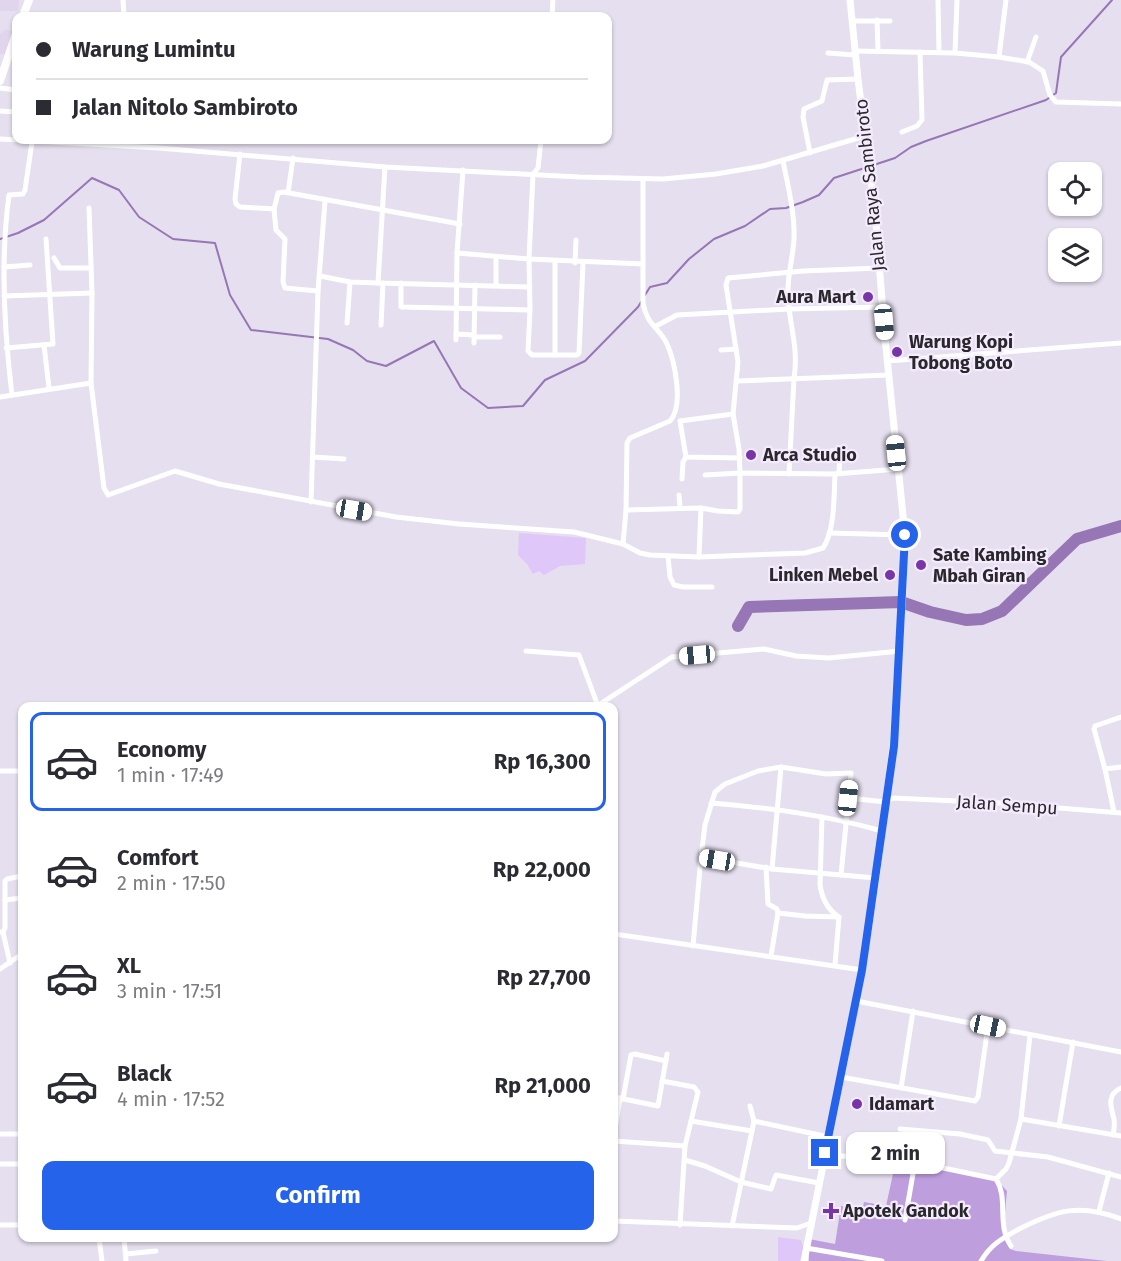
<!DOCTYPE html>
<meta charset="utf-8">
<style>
:root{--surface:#fff;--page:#f2f2f3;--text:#2b2b33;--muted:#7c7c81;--line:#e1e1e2;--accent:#2563eb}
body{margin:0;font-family:"Fira Sans",sans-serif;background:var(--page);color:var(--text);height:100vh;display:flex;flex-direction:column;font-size:22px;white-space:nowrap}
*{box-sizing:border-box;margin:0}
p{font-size:20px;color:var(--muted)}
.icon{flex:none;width:33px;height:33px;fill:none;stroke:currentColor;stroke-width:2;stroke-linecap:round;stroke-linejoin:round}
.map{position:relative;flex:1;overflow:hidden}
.details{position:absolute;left:18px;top:702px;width:600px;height:540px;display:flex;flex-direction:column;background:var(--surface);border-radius:12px;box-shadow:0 2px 4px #0004}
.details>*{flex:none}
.hud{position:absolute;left:12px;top:12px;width:600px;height:132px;border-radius:12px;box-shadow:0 2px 4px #0004;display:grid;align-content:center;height:132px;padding:0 24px;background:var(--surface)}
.buttons{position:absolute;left:1048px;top:162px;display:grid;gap:12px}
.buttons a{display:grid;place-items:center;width:54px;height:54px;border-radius:12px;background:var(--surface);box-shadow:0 2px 4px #0004;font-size:30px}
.end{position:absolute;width:27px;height:27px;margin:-14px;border:8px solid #2563eb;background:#fff;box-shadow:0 0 0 3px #fff}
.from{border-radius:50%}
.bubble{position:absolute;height:42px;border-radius:12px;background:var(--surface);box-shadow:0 2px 4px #0004;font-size:20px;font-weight:700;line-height:42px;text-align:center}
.car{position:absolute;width:18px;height:36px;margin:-18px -9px;border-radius:8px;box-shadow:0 0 4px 2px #0007;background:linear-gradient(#fff 24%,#345 0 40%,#fff 0 76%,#345 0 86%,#fff 0)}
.hud b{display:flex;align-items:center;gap:21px;height:57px;font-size:22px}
.hud b+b{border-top:2px solid var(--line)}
.hud i{width:15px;height:15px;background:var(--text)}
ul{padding:10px 0 0;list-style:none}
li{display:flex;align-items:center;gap:18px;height:99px;margin:0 12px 9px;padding:0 12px;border:3px solid transparent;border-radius:12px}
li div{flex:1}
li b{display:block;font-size:22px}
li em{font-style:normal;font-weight:700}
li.active{border-color:var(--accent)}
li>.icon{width:54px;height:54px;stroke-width:1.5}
.button{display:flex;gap:12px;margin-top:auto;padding:12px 24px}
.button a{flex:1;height:69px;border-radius:12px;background:var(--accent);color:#fff;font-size:24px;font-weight:700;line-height:69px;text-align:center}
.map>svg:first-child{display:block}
</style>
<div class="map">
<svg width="1121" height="1261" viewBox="0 0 1121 1261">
<rect width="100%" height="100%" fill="#e6dfef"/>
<g fill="#e0d5ec">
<path d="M0,0H19L18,11H0Z"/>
<path d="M5,30L12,31L5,54H0V34Z"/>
</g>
<g fill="#e0c7f9">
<path d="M519,533L586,538L585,564L560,566L544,575L539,571L533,574L527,564L518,555Z"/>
<path d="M778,1237L801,1240L804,1249L802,1261H778Z"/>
</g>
<path fill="#bf9ede" d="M896,1160L996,1179L1007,1191L1003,1234L1010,1249L1016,1251L1107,1261H809V1239L835,1244L841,1206L862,1212L864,1202L886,1206Z"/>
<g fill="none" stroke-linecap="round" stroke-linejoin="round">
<g stroke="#9676b4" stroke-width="2">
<path d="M0,239L18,233L44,220L92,178L119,190L139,217L173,239L215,243L230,295L251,330L328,339L353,350L367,361L386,366L434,341L461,388L488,408L523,406L545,380L585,361L638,307L641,302"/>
<path d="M645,295L650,287L667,283L689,259L714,239L745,226L770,209L786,208L803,202L819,195L834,178L895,158L911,147L926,141L1046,100L1056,93L1061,57L1112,0"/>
</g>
<path stroke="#9676b4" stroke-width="12" d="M738,626L749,607L901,602L930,612L966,620L982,619L1002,611L1077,539L1121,526"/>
<g stroke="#fff" stroke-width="5">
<path d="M123,0L124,16"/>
<path d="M938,0L939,52"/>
<path d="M552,16L553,0"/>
<path d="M877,20L878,50"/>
<path d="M852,21H890"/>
<path d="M855,51L955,53L999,57L1029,62L1043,71L1050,95L1056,102L1121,104"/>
<path d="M828,53L855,55"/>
<path d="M955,53L957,0"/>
<path d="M999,57L1006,0"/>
<path d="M1027,62L1036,37"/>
<path d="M0,88L16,90"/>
<path d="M0,111L16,112"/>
<path d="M902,132L917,126L922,120L920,52"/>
<path d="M0,139L159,148L385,167L579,177L663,179L716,174L763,166L865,136"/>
<path d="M541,140L538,168L533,174L529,259L643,264"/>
<path d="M810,153L803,117L804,109L822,101L827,80L858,79"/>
<path d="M240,154L235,199L236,204L240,207L274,209L278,193L284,192L460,224"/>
<path d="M783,161C788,186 795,214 794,239C793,258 787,276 788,295C789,325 799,347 794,378L789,474"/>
<path d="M385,167L378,283L530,287"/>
<path d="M643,179V304C644,308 646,314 648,318C653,327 663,334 667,344C675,362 684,406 670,421L630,438L627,443L626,510L701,508L718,511L738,512L740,509V473L835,474L898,469"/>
<path d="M288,193L293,158"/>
<path d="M89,208L92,293L91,383"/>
<path d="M274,209L276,230L285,239L283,282L285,288L318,291"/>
<path d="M457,253L529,259L530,310L528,351L532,355H577L579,353L583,263"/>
<path d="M54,258L60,268H91"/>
<path d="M575,263L576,240"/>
<path d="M4,267L30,265"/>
<path d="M320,276L350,282L378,283"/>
<path d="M401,283V307L530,310"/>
<path d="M496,285V257"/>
<path d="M4,296L92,293"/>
<path d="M347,323L350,282"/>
<path d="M381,325L383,283"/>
<path d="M656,326L677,315L789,309L882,307"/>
<path d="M456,334L474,335"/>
<path d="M474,337H500"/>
<path d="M456,340L457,253L463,170"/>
<path d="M474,343L475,285"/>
<path d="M44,345L49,388"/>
<path d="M6,348L53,344L46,239"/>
<path d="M721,350L736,349"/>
<path d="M555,355V261"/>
<path d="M888,361L1121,343"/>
<path d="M738,381L889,375"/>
<path d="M12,395C4,329 0,261 9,195L23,194L25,190L32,142"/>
<path d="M0,397L91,383L104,488L108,495L175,471L219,484L396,517L459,524L574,532L623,544"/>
<path d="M733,414L680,421L686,457L740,458"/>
<path d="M831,451H836L840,454L839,473"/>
<path d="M313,457L344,459"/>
<path d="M705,475L740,473L739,449L733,414L738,362L726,285L728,278L803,271L880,268"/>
<path d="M682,479L683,462L686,457"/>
<path d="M679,495L680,507"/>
<path d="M311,502L318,291L325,201"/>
<path d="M626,510L623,544L640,553L650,555L699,557L805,553L823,548C835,530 834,495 835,474"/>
<path d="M829,533L905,535"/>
<path d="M668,556L670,577L674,585L683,587H712"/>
<path d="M699,557L701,508"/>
<path d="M526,651L579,655L598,706"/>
<path d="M597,706L672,657L764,649L796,656L829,658L900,651"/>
<path d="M1105,769L1121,767"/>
<path d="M0,771H22"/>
<path d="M848,798L886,802"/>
<path d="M886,801L893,798L999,803L1121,813"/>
<path d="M711,803C770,808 826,815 882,831"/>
<path d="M1114,812L1105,769L1094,729L1095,726L1121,717"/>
<path d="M822,817L820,885C822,898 828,910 839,917L835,965"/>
<path d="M701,857L705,825L715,792L725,784L758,771L781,767L826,774L851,773L841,875"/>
<path d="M766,867L768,904L777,909L778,913L771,956"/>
<path d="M772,869L781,767"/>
<path d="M5,900L22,898"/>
<path d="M778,913L805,916L839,917"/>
<path d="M0,932H3L5,928V881L7,879L22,876"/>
<path d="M3,932L10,963"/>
<path d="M614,934L862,970"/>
<path d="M693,946L701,857L772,869L876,878"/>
<path d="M0,969L22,954"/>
<path d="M856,1001L1121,1052"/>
<path d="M841,1077L975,1101L978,1097L988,1026"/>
<path d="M662,1081L694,1087L698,1092L685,1146L680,1225"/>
<path d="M901,1088L913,1011"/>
<path d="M614,1097L658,1106L667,1054"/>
<path d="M623,1099L631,1055L635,1054L666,1061"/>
<path d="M1021,1119L1121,1136"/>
<path d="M691,1121L752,1131"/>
<path d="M754,1121L829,1137"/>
<path d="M1059,1126L1073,1042"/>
<path d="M900,1129L960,1134L988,1140L995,1151L1048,1157L1121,1177"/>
<path d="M0,1134H22"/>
<path d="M614,1135L620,1098"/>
<path d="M1113,1135C1114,1130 1115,1125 1114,1119C1111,1107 1106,1095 1121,1088"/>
<path d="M614,1141L685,1146"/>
<path d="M825,1153L842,1156L895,1158L996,1179L1006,1169L1009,1163L1021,1119L1030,1035"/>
<path d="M685,1160L705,1166L741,1182L771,1189L776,1175L819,1183"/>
<path d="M0,1164H22"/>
<path d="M996,1179C1009,1199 996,1224 1011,1246"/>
<path d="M1099,1211L1109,1173"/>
<path d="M905,1220L915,1162"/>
<path d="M614,1221L797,1228L811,1223"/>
<path d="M0,1225H22"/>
<path d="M732,1226L752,1131L754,1121L750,1106"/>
<path d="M99,1238L102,1261"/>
<path d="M124,1238L126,1261"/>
<path d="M806,1248L882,1261"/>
<path d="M126,1254L156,1251"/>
<path d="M981,1261C991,1244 1003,1238 1019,1229C1057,1210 1080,1203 1121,1219"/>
</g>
<path stroke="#fff" stroke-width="7" d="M804,1261L862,970L876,878L893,746L903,589L905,535L885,338L875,211L858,79L850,0"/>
<g stroke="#fff" stroke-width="8">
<path d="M23,16L29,0"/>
<path d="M0,81L16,34"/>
</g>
</g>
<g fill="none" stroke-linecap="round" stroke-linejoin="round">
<path stroke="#2563eb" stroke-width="8" d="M825,1153L862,970L894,746L905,535"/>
</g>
<g fill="#7835a8" stroke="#f4ecfc" stroke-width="2">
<circle cx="868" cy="297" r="6"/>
<circle cx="897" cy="352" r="6"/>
<circle cx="751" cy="455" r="6"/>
<circle cx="921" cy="565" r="6"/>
<circle cx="890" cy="575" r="6"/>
<circle cx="857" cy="1104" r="6"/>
<path d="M828 1202h6v6h6v6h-6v6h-6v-6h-6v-6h6z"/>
</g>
<g text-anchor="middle" stroke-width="4.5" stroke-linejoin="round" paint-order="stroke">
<g font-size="18" fill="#2a272d" stroke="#f4ecfc">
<text transform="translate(870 185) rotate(-96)" y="6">Jalan Raya Sambiroto</text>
<text transform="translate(1007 805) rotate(4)" y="6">Jalan Sempu</text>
</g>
<g font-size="18" font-weight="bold" fill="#2a272d" stroke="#f4ecfc" text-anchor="start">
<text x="856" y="303" text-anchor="end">Aura Mart</text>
<text x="909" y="348">Warung Kopi<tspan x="909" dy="21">Tobong Boto</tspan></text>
<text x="763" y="461">Arca Studio</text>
<text x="933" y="561">Sate Kambing<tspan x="933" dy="21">Mbah Giran</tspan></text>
<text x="878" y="581" text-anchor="end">Linken Mebel</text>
<text x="869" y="1110">Idamart</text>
<text x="843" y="1217">Apotek Gandok</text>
</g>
</g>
</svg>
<div class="buttons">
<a><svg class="icon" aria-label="locate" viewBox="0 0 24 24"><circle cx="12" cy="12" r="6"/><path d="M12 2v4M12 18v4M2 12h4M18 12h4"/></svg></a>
<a><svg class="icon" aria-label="layers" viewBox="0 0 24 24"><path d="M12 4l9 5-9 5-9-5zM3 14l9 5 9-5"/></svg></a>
</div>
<i class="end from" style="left:905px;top:535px"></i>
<i class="end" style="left:825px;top:1153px"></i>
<div class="bubble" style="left:846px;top:1132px;width:99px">2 min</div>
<i class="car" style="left:884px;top:322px;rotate:175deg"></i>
<i class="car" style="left:896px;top:453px;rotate:354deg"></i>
<i class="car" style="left:354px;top:510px;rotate:100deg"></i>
<i class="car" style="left:697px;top:655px;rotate:265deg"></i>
<i class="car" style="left:848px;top:798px;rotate:6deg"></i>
<i class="car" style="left:717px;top:860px;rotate:280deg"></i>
<i class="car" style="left:988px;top:1026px;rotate:102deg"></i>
<div class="hud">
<b><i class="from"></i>Warung Lumintu</b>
<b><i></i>Jalan Nitolo Sambiroto</b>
</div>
<section class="details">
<ul>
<li class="active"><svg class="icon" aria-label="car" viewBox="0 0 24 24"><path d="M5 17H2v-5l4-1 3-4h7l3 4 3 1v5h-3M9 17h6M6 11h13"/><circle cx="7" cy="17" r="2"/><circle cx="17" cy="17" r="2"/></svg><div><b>Economy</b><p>1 min · 17:49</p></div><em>Rp 16,300</em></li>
<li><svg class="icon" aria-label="car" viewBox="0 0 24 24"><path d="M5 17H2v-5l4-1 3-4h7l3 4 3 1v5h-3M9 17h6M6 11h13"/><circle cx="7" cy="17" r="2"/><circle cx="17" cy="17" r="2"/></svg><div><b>Comfort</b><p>2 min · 17:50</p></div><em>Rp 22,000</em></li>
<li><svg class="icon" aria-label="car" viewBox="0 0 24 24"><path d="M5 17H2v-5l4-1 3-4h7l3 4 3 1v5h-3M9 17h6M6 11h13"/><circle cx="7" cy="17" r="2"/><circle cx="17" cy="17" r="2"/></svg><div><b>XL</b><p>3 min · 17:51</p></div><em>Rp 27,700</em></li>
<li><svg class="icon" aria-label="car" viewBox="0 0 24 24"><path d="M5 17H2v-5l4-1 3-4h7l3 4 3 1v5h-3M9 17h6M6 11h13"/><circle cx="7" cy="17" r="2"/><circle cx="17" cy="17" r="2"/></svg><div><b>Black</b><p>4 min · 17:52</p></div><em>Rp 21,000</em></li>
</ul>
<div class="button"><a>Confirm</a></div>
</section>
</div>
